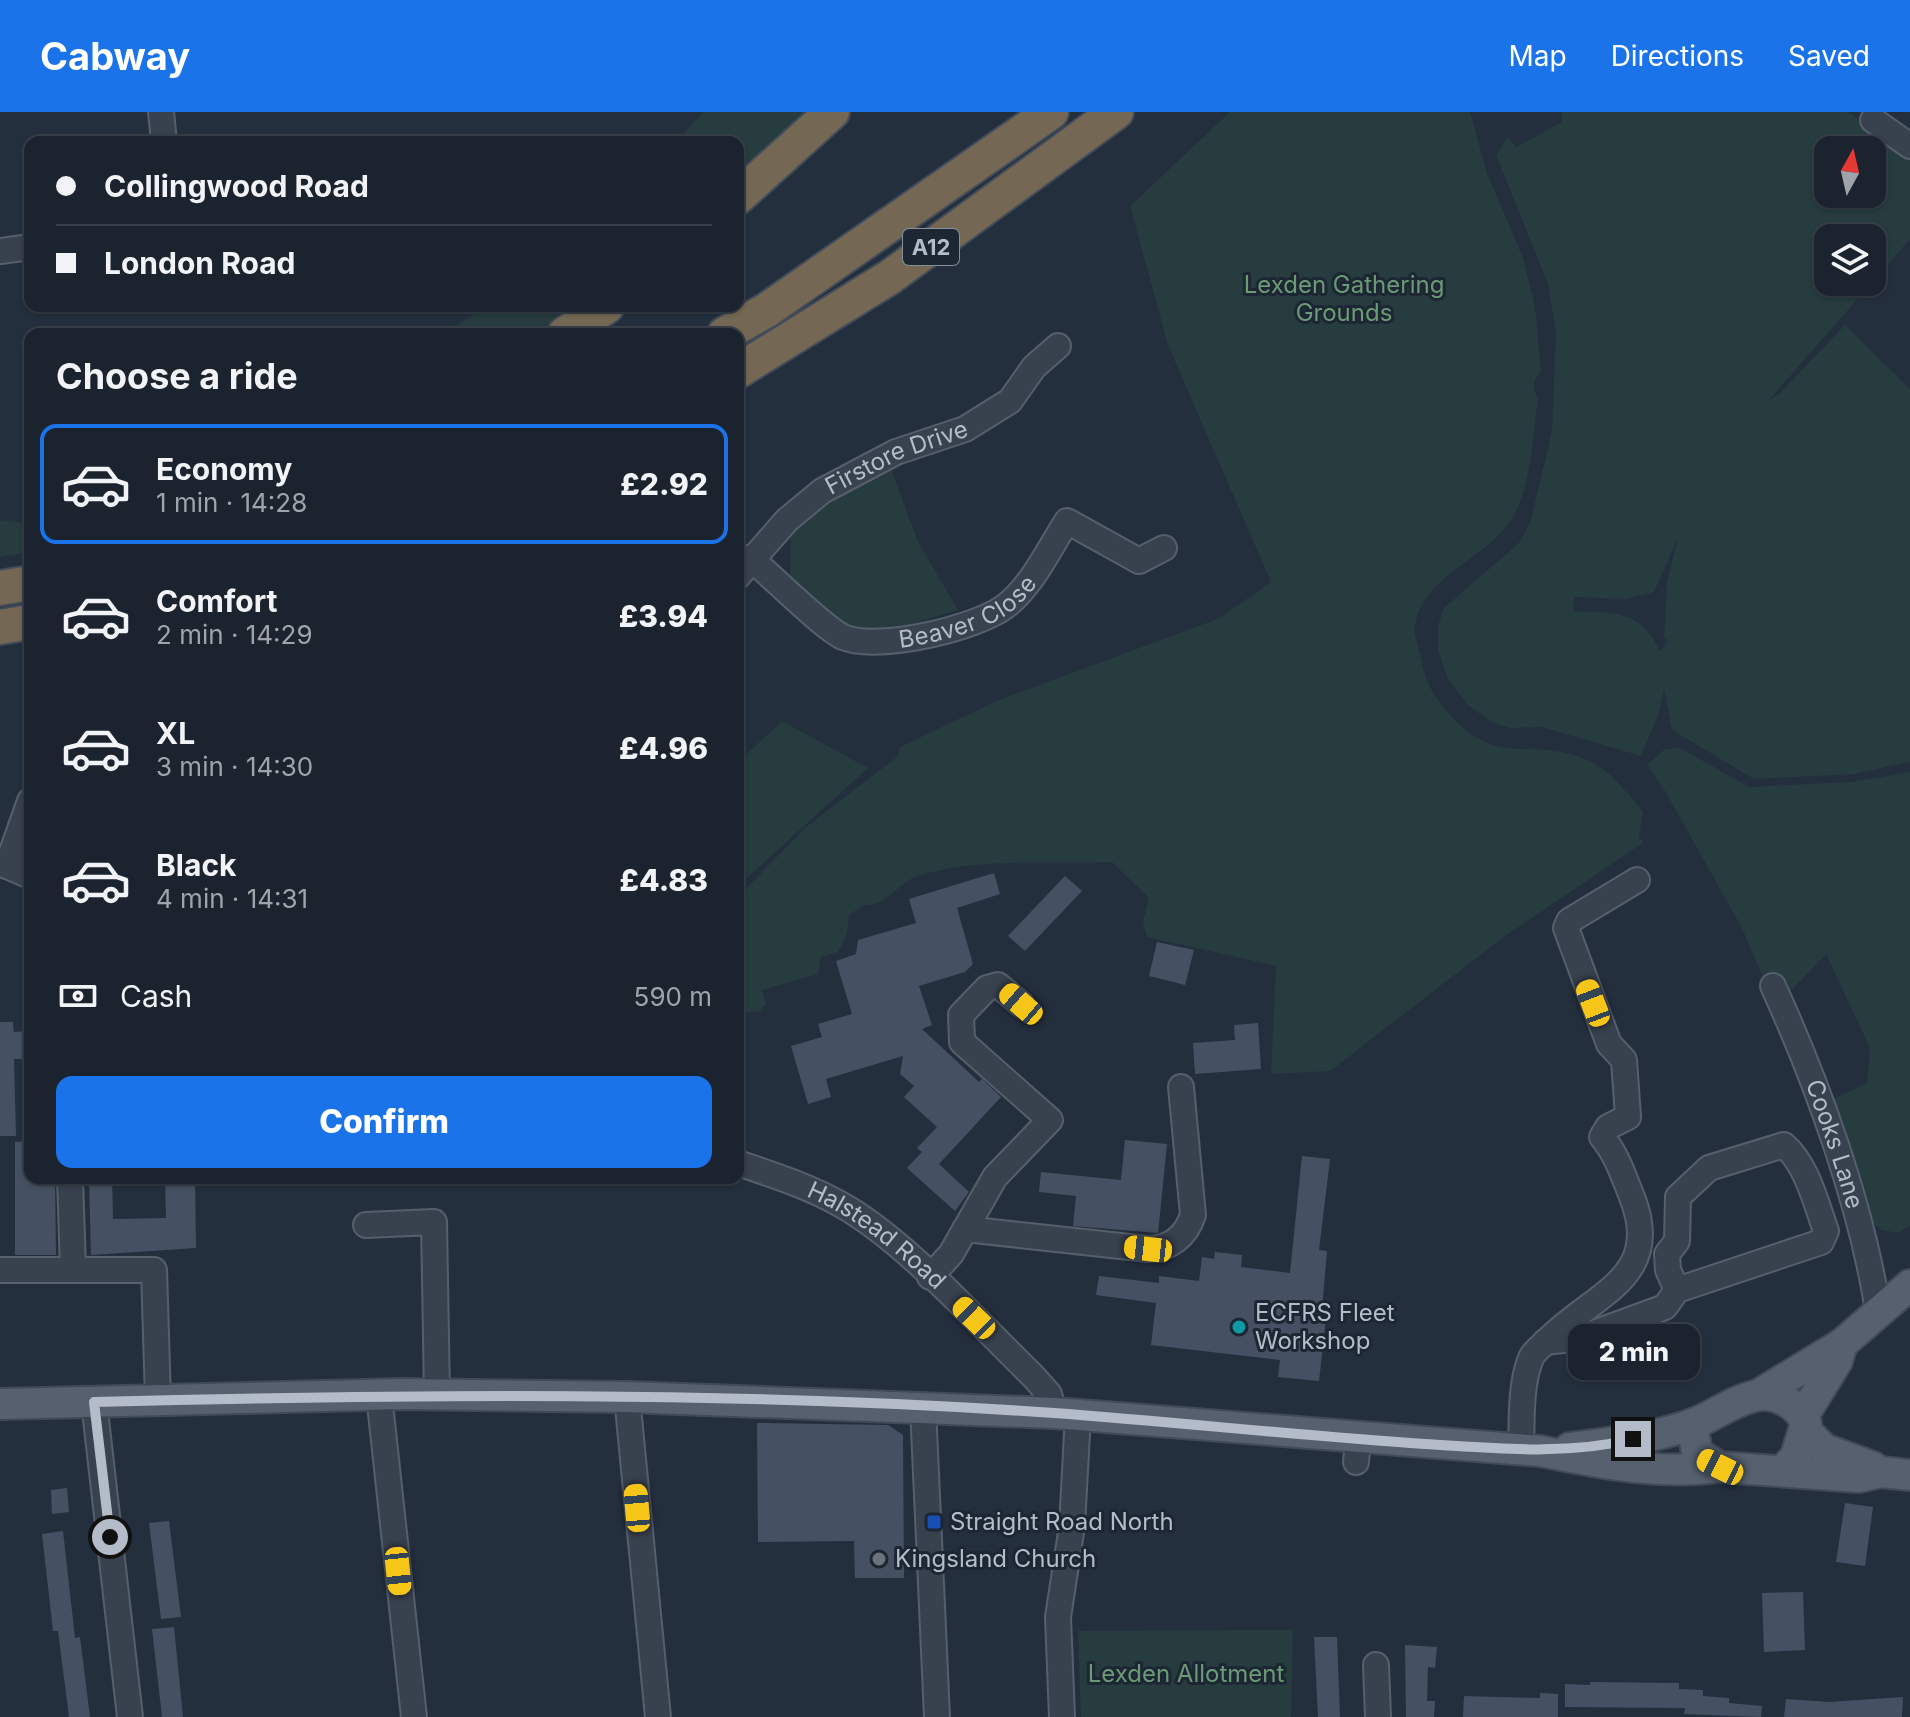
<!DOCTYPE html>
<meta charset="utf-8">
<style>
:root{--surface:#1b232e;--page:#242b36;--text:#f1f3f6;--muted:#a0a4aa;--line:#39404a;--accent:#1a73e8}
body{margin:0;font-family:Inter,sans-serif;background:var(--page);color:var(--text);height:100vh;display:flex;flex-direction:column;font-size:30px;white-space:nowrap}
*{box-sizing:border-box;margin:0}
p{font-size:26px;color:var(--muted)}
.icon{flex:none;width:44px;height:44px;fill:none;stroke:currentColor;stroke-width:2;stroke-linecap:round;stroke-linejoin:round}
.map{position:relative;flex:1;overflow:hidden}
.drawer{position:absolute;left:24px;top:216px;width:720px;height:856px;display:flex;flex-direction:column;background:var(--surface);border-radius:16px;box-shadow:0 2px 6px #0004,0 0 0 2px var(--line)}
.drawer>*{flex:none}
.guide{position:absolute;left:24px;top:24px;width:720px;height:176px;border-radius:16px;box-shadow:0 2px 6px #0004,0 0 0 2px var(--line);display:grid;align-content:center;height:176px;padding:0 32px;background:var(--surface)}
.needle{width:52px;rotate:8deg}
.tools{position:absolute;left:1814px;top:24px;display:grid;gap:16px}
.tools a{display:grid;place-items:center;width:72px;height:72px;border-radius:16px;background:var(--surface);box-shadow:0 2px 6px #0004,0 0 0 2px var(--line);font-size:40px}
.end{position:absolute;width:36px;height:36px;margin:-18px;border:10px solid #b4bcc9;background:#111;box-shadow:0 0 0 4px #111}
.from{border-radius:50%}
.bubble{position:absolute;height:56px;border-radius:16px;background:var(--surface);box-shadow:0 2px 6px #0004,0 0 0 2px var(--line);font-size:26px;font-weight:800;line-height:56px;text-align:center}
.car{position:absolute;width:24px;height:48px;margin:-24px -12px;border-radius:10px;box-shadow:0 0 6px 2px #0007;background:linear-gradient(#f5c518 24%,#345 0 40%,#f5c518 0 76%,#345 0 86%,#f5c518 0)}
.guide b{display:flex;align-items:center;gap:28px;height:76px;font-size:30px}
.guide b+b{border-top:2px solid var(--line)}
.guide i{width:20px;height:20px;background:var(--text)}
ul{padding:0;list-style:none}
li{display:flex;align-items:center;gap:24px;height:120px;margin:0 16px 12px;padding:0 16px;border:4px solid transparent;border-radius:16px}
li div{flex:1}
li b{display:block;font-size:30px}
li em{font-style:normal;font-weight:800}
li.selected{border-color:var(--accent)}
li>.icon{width:72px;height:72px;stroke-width:1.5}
h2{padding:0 32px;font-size:36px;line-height:96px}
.pay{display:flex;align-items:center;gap:20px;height:88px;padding:0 32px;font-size:30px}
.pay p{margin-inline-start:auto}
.primary-button{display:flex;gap:16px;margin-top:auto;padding:16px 32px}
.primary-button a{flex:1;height:92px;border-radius:16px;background:var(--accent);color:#fff;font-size:32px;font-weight:800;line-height:92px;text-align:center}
header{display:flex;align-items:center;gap:48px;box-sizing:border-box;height:112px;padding:0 40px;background:var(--accent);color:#fff}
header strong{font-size:38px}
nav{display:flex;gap:44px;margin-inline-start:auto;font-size:28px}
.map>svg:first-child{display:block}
</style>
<header>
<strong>Cabway</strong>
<nav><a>Map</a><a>Directions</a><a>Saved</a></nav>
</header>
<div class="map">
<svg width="1910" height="1605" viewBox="0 0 1910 1605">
<rect width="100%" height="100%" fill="#242f3e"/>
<g fill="#263c3f" fill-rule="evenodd">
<path d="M703,0H825L738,75V30H676Z"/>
<path d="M1230,0H1470L1487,61L1523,146L1535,195L1541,259C1533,269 1531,276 1538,286C1533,324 1532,370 1513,405C1488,448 1421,462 1415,516C1414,525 1419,537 1421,546C1425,569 1432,582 1447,599C1498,659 1526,623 1585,647C1612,659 1624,678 1643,699L1639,726L1644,730L1505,824L1330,959L1271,962L1276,854L1147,825L1143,809L1149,786L1112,750C1054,752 975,746 921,763C897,769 889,795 864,793L849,803L847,822L838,840L821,845L818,862L762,878L766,892L760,899L738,902V785L806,715L897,645L900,635L999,588L1220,506L1271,470L1168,233L1130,94Z"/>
<path d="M1562,0H1848L1910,42V127L1770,287L1778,283L1845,213L1910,277V650L1854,662L1754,667L1672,618L1664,576L1659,601L1641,644L1542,615L1511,616L1493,611L1469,594L1448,567L1438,538V514L1444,496L1519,431L1531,408L1552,319L1556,219L1548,172L1496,43L1507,26L1517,35L1562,10ZM1828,38H1872V82H1828ZM1828,126H1872V170H1828ZM1678,426L1667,470L1664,525L1668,530L1660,539C1640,497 1615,501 1573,499L1574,485L1626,487L1654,480Z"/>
<path d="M487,194H596L558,222H443Z"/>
<path d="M891,357L918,430L958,498L877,522L843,513L790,465L791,420L831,389Z"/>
<path d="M0,408L30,412V440L0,445Z"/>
<path d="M782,609L868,656L738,774V650Z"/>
<path d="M1680,636L1749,675L1851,670L1910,660V1113L1899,1121L1882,1118L1872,1110L1829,989L1867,971L1870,936L1826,842L1785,885L1767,875L1742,816L1665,679L1647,653L1665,637Z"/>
<path d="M1293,1518L1291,1605H1081L1078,1519Z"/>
</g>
<g fill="#455162">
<path d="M994,761L1000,782L957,796L973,852L965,860L919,874L932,913L922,917L979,970L982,967L1001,985L939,1052L969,1080L955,1099L907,1056L922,1040L917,1036L937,1015L904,985L914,974L900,962L903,944L826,967L831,985L808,992L791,934L822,925L818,912L852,902L836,849L856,842L858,828L916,811L909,787Z"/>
<path d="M1065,764L1082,779L1025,839L1008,824Z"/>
<path d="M1157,830L1194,838L1185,873L1149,864Z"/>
<path d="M0,910H13L14,923V920L30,919V947H14L16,1024H0Z"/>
<path d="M1258,911L1261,957L1195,962L1193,931L1235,928L1234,913Z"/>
<path d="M1125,1028L1167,1032L1158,1121L1073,1114L1076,1084L1039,1080L1041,1060L1121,1068Z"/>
<path d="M30,1029V1066H55L56,1143H15V1030Z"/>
<path d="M1302,1044L1330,1047L1319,1138L1327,1139L1322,1197H1327L1319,1269L1278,1265L1280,1248L1151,1233L1156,1191L1096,1183L1099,1164L1159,1171V1164L1199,1169L1202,1145L1214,1147L1215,1140L1242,1143L1241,1155L1290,1161Z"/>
<path d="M89,1066H112L113,1107L166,1106L165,1066H195L196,1136L91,1143Z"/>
<path d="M757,1311L888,1313L903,1323L904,1466H855L854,1429L758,1430Z"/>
<path d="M67,1376L69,1400L52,1402L51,1378Z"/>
<path d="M1845,1391L1873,1395L1865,1454L1836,1450Z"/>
<path d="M169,1409L181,1505L161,1507L149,1411Z"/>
<path d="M63,1419L75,1526L80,1525L90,1605H69L58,1519H53L42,1422Z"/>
<path d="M1803,1480L1805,1538L1764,1540L1762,1481Z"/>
<path d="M174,1515L183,1605H162L152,1517Z"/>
<path d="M1314,1525H1337L1340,1605H1318Z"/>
<path d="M1405,1533L1437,1535L1435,1556L1428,1555L1427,1589H1435L1434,1605H1406Z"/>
<path d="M1590,1570L1679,1571V1577L1703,1578V1584L1729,1586V1591L1762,1594L1761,1605L1684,1602L1685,1596L1565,1595V1572L1590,1573Z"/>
<path d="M1540,1581L1558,1582V1605H1463L1464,1584L1540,1586Z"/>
<path d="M1903,1585L1902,1605H1784L1786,1587L1829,1590Z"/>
</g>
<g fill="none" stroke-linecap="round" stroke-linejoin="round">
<defs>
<g id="minor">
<path d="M161,0L164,30"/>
<path d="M1873,8L1910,34"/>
<path d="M0,139L30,135"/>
<path id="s1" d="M750,446C772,464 822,515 843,525C877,540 979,516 1007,493C1033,472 1049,437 1067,409L1139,449L1164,436"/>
<path id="s2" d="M738,464L787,408L822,379L896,340L965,317L1010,289L1034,255L1058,234"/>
<path d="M0,751L30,764"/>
<path d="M7,754L30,689"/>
<path id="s3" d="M1773,874C1817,970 1862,1094 1878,1199"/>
<path id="s4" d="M738,1051C773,1063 808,1074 840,1092C905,1128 978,1211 1032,1263L1049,1282L1054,1301"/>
<path d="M70,1066L73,1157"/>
<path d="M366,1113L434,1110L437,1283"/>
<path d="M965,1117L1148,1137C1170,1137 1186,1124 1193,1103L1181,975"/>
<path d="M0,1158H154L158,1288"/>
<path d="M930,1165L951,1142L995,1065L1050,1008L962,930L961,903L987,876L998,873L1021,892"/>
<path d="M1545,1230L1580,1226L1665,1195L1677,1178L1821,1130L1826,1119C1816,1091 1807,1053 1784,1033L1709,1056L1678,1085L1677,1129L1667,1142L1668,1158L1677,1178"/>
<path d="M379,1283L414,1605"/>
<path d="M627,1285L658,1605"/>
<path d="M94,1290L130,1605"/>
<path d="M923,1295L937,1605"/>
<path d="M1521,1338C1522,1310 1520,1272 1531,1246C1534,1239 1543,1233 1548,1228C1594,1181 1664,1166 1632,1085C1623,1063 1617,1043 1602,1025L1608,1015L1628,1005L1624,948L1609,932L1566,816L1569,809L1637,768"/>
<path d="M1356,1350L1358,1327"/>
<path d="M1376,1553L1378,1605"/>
<path d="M1062,1605L1058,1505L1072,1414L1078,1303"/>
</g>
<g id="major">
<path d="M1758,1283L1842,1232L1910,1173"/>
<path d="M0,1292L403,1282L627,1285L1054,1301L1540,1339C1600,1351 1659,1363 1720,1355"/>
<path d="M1803,1304L1837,1249L1842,1232"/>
<path d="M1692,1312L1697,1341L1720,1355L1859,1365L1881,1360L1910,1363"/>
<path d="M1806,1319L1824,1337L1873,1355"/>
<path d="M1570,1336C1611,1331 1654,1326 1693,1312C1714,1304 1739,1285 1761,1283C1780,1282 1799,1294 1806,1311L1796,1344L1784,1358"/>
</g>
<g id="highway">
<path d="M738,85L832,0"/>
<path d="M565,222L607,194"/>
<path d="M725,222L767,198L1051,0"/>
<path d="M738,259L890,165L1116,0"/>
<path d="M0,476L30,471"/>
<path d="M0,515L30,510"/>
</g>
</defs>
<use href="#minor" stroke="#565f6c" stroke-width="28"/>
<use href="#major" stroke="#414a57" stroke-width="34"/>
<use href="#highway" stroke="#434c59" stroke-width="38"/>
<use href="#minor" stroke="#38414e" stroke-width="24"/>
<use href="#major" stroke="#56606e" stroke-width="30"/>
<use href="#highway" stroke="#746855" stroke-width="34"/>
</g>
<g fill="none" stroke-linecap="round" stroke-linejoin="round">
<path stroke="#b4bcc9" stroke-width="10" d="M110,1425L94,1290C414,1282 735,1279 1054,1301C1178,1310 1301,1324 1425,1332C1494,1336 1564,1344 1633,1327"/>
</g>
<circle fill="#0f9aa8" stroke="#1d2633" stroke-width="3" cx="1239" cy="1215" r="8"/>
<rect fill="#1a4fb4" stroke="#1d2633" stroke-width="3" x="926" y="1402" width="16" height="16" rx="4"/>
<circle fill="#6b7280" stroke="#1d2633" stroke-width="3" cx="879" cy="1447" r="8"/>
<g text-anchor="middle" stroke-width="6" stroke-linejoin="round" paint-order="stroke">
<rect fill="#1d2633" stroke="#878f9c" stroke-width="2" x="903" y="117" width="56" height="36" rx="6"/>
<g font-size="22" font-weight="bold" fill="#b4bcc9">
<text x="931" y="143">A12</text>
</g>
<g font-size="24" fill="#6b9a76" stroke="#1d2633">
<text x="1344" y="181">Lexden Gathering<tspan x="1344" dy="28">Grounds</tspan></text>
<text x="1186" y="1570">Lexden Allotment</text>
</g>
<g font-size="24" fill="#b4bcc9" stroke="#1d2633">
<text dy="8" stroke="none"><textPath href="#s2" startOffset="202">Firstore Drive</textPath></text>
<text dy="8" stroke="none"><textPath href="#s1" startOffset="254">Beaver Close</textPath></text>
<text dy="8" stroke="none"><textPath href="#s3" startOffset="170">Cooks Lane</textPath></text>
<text dy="8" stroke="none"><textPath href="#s4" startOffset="158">Halstead Road</textPath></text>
</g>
<g font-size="24" fill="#b4bcc9" stroke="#1d2633" text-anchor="start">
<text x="1255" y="1209">ECFRS Fleet<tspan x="1255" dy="28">Workshop</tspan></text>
<text x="950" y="1418">Straight Road North</text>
<text x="895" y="1455">Kingsland Church</text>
</g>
</g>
</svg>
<div class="tools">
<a><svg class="needle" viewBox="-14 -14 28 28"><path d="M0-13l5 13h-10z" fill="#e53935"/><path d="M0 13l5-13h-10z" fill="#a0a4aa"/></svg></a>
<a><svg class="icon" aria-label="layers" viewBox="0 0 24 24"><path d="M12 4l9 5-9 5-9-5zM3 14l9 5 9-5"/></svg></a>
</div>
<i class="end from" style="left:110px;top:1425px"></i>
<i class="end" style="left:1633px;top:1327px"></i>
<div class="bubble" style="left:1568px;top:1212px;width:132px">2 min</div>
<i class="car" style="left:1593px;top:891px;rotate:339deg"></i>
<i class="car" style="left:1021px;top:892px;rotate:311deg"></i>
<i class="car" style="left:1148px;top:1137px;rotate:276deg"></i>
<i class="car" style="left:974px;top:1206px;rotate:314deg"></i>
<i class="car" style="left:1720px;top:1355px;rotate:296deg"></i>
<i class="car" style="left:637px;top:1396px;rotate:355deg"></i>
<i class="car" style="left:398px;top:1459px;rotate:174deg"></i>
<div class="guide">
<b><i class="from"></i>Collingwood Road</b>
<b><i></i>London Road</b>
</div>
<section class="drawer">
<h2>Choose a ride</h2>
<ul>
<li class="selected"><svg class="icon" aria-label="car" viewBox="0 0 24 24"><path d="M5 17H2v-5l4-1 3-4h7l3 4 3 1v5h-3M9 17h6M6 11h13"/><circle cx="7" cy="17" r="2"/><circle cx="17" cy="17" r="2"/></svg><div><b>Economy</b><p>1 min · 14:28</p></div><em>£2.92</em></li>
<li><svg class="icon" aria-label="car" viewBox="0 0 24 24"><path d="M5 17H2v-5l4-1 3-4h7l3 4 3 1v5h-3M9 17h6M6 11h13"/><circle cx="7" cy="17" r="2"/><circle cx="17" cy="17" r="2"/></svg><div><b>Comfort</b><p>2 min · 14:29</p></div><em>£3.94</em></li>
<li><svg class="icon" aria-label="car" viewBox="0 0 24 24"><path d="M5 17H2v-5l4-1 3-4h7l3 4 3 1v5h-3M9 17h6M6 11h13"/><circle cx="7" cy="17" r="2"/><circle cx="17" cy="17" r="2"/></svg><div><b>XL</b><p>3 min · 14:30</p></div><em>£4.96</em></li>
<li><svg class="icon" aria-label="car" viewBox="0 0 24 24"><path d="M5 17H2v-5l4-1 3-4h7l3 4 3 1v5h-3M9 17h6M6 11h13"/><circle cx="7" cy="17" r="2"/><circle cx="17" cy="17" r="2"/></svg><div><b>Black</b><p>4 min · 14:31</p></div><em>£4.83</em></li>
</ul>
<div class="pay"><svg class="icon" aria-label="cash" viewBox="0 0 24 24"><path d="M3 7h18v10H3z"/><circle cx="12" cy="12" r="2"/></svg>Cash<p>590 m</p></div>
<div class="primary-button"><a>Confirm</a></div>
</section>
</div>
